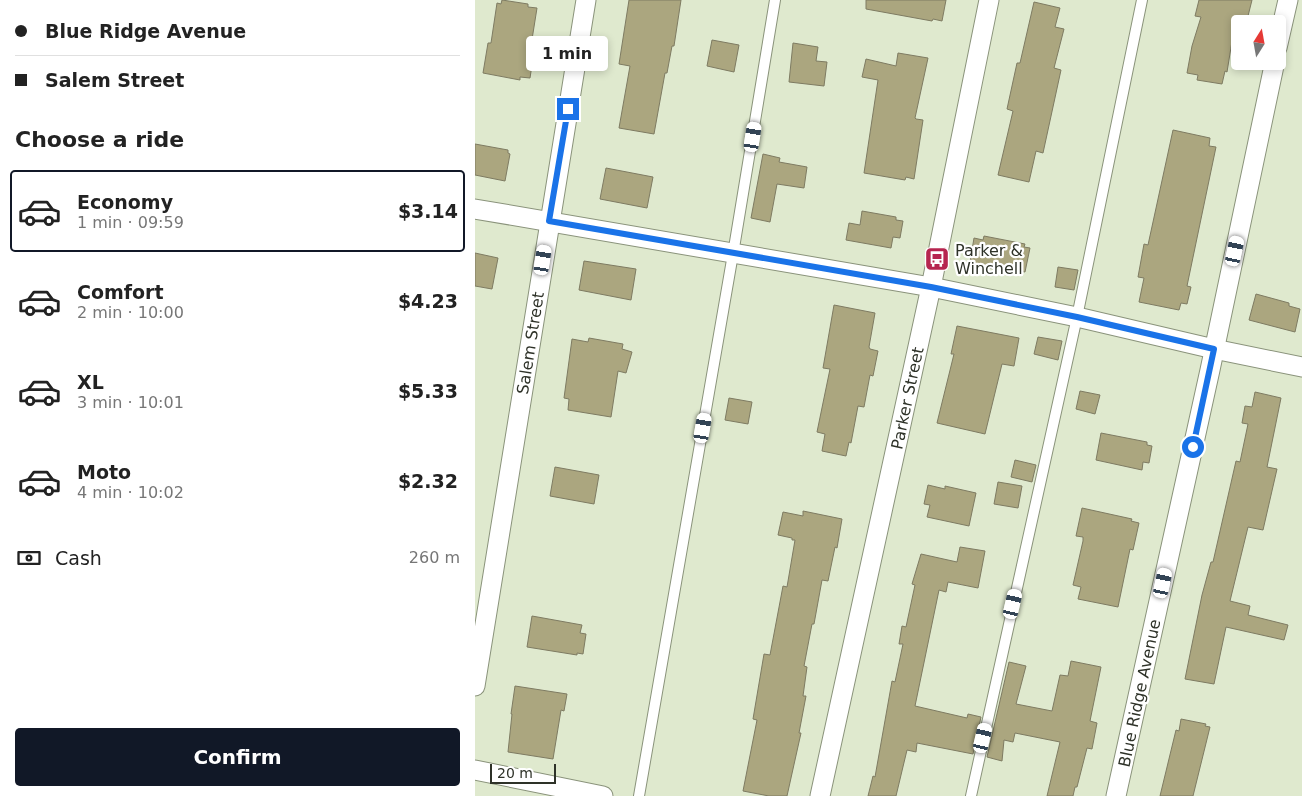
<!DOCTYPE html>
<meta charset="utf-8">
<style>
:root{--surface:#fff;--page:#f2f2f2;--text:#222;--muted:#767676;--line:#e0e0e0;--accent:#111827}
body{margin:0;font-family:"DejaVu Sans",sans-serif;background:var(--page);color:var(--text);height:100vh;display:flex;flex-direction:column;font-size:19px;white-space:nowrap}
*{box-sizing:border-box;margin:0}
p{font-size:16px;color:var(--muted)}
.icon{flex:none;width:28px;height:28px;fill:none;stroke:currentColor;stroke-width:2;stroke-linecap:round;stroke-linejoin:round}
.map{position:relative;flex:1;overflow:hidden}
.details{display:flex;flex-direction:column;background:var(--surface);width:475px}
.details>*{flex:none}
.hud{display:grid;align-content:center;height:110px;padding:0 15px;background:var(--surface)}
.needle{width:32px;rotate:11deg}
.controls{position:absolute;left:756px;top:15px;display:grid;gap:10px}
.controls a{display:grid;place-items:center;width:55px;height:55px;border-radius:5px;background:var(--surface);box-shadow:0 2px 8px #0003;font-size:25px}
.scale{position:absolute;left:15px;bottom:12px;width:66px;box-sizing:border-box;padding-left:5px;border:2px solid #2e3228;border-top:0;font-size:14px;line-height:18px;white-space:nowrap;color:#2e3228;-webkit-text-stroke:4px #fff;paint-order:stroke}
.end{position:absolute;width:22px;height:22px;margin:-11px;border:6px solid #1a73e8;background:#fff;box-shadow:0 0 0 2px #fff}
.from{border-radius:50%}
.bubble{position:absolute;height:35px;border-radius:5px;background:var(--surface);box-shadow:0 2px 8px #0003;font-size:16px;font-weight:700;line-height:35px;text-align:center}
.car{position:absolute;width:15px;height:30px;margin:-15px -8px;border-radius:6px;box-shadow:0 0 4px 1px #0007;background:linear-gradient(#fff 24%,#345 0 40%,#fff 0 76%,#345 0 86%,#fff 0)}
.hud b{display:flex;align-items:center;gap:18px;height:48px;font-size:19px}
.hud b+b{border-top:1px solid var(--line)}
.hud i{width:12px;height:12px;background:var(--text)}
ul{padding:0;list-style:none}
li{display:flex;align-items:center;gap:15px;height:82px;margin:0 10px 8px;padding:0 5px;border:2px solid transparent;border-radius:5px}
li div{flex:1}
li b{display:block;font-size:19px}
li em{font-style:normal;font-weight:700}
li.on{border-color:var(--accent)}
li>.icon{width:45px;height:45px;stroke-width:1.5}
h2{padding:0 15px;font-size:22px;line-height:60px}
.pay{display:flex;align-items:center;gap:12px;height:55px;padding:0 15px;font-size:19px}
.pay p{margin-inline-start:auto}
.primary-button{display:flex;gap:10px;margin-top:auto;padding:10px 15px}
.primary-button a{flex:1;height:58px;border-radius:5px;background:var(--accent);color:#fff;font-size:20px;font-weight:700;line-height:58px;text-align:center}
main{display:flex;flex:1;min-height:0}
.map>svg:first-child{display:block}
</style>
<main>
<section class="details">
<div class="hud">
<b><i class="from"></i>Blue Ridge Avenue</b>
<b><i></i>Salem Street</b>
</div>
<h2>Choose a ride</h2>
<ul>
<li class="on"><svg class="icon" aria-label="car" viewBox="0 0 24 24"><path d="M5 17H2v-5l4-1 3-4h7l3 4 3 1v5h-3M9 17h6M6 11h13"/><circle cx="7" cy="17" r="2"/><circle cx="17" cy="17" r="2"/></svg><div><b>Economy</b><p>1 min · 09:59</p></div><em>$3.14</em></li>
<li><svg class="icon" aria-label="car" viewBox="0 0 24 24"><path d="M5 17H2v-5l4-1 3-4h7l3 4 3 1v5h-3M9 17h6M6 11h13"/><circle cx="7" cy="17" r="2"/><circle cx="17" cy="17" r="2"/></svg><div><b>Comfort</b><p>2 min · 10:00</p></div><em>$4.23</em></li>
<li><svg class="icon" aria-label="car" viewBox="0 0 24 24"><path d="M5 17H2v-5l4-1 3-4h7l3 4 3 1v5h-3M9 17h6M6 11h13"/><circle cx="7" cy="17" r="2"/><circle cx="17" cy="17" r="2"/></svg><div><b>XL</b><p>3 min · 10:01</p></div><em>$5.33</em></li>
<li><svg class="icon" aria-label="car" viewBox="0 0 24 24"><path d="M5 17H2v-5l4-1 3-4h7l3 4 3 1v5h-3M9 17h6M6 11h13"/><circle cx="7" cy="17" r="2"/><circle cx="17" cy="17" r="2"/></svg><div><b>Moto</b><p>4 min · 10:02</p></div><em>$2.32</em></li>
</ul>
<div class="pay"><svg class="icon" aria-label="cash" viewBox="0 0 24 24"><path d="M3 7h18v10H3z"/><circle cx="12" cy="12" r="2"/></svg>Cash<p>260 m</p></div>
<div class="primary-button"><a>Confirm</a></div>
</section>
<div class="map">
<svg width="827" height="796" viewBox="0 0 827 796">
<rect width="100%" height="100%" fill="#dfe9ce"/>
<g fill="#aba67f" stroke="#7e7b62">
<path d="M27,0L53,4V7L62,8L55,52H59L55,78L45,77V80L8,73L13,43H16L22,3L26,4Z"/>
<path d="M154,0H206L199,46H197L192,73H190L179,134L144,128L155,66L144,64Z"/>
<path d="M391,0H471L467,21L458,19L457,21L391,9Z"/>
<path d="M724,0H777L771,24H765V30L759,29L752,72L750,71L747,84L722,80L723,75L712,73L717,46L726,17L720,16Z"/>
<path d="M559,2L585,8L580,27L589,29L579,68L586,70L568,153L561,151L554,182L523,175L538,111L532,109L542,63H545Z"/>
<path d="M237,40L264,45L259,72L232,66Z"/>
<path d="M318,43L343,47L341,61L352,62L349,86L314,82Z"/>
<path d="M423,53L453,58L440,118L441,119L448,120L439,179L431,177L430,180L389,173L403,80L387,77L391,59L421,66Z"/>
<path d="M698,130L735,138L734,146L741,147L712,286L716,287L712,304L706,303L704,310L664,302L669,278L663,277L669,244L673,245Z"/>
<path d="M0,144L33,150V153L35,154L30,181L0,175Z"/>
<path d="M288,154L305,158L304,162L332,167L329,188L302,184L295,222L276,218Z"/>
<path d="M131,168L178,177L172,208L125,199Z"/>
<path d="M387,211L421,217V220L428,221L425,238L418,237L416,248L371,240L374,223L385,225Z"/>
<path d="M509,236L550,244L549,247L555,248L550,272L544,271V274L503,266L504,264L495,262L499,238L508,240Z"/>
<path d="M0,253L23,258L17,289L0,286Z"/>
<path d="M109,261L161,269L156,300L104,290Z"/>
<path d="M583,267L603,270L599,290L580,287Z"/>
<path d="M781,294L814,303V306L825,309L820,332L774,320Z"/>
<path d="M359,305L400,313L394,347L395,349L403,351L398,376L395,375L389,407L383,406L376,443L374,442L371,456L347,451L350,434L342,432L355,369L348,368Z"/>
<path d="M482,326L544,338L539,366L527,364L510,434L462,423L479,354H476Z"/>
<path d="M563,337L587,341L583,360L559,354Z"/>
<path d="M114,338L148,344L147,349L157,352L151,373L143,371L136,417L93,410L94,399L89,398L97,339L113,342Z"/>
<path d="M605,391L625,395L620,414L601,409Z"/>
<path d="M780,392L806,398L792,467L802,469L788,530L773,527L755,601L775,606L773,615L813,625L809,640L751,627L739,684L710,679L727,595L736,562H738L761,461L765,462L773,424L767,423L770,406L777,407Z"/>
<path d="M254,398L277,402L273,424L250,420Z"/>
<path d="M626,433L672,442V445L677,446L674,463L668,462L667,470L621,460Z"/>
<path d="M540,460L561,465L557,482L536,477Z"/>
<path d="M80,467L124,475L119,504L75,496Z"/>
<path d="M523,482L547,486L543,508L519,504Z"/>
<path d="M453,485L470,489V486L501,493L494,526L452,517L455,505L449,504Z"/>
<path d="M607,508L657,519L656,521L664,523L658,550L655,549L643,607L603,599L606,587L598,585L608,541V537L601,536Z"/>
<path d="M328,511L367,519L362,548L360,547L353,581L347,580L339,624H337L329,666L332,667L328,696H331L324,733H326L312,796H294L268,791L282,720L278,719L289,654L295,655L308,586L312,587L320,540H317V538L303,535L308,512L328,516Z"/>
<path d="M485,547L510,551L503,588L473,582L471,592L464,590L440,706L492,718L493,714L506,717L498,754L442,743L441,752L432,750L421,796H393L398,776L400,777L417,681L420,682L428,644H424L427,626L431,627L440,585L437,584L446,554L482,562Z"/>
<path d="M57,616L107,625L105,633L111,634L108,654L102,653V655L52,647Z"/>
<path d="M596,661L626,667L615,721L622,723L617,749L612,748L602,787H600L598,796H572L585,742L540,733L538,742L529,740L527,761L512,757L534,662L551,666L541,704L577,711L585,675L593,676Z"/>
<path d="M40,686L92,694L89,711L86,710L78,759L33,752L37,714H36Z"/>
<path d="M706,719L731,724L730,726L735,727L718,796H685L701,730L704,731Z"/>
</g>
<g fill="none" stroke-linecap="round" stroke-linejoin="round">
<defs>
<g id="lane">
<path d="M164,796L258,254L300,0"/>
<path d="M496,796L602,317L667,0"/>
</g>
<g id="street">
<path d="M802,48L813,0"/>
<path d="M0,209L456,287L602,317L739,349L827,367"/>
<path d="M0,686L111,0"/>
<path d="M0,770L128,796"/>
<path d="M345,796L456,287L514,0"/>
<path d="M641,796L735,370L800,61"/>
</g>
</defs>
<use href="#lane" stroke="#8a937b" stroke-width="12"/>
<use href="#street" stroke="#8a937b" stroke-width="21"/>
<use href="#lane" stroke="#fff" stroke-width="10"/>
<use href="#street" stroke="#fff" stroke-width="19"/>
</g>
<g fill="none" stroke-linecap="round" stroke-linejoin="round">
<path stroke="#1a73e8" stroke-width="6" d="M93,109L74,221L456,287L602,317L739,349L718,447"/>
</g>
<defs>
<symbol id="bus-square" viewBox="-11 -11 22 22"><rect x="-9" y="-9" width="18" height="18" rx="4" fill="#b6254f" stroke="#fff"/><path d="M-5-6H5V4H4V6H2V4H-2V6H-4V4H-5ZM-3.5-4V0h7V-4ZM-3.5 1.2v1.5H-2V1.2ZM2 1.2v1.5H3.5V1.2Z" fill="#fff"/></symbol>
</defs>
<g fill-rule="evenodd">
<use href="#bus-square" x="448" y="245" width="28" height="28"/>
</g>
<g text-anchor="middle" stroke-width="4.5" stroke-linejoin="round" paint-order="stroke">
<g font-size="16" fill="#2e3228" stroke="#fff" text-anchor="start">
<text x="480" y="256">Parker &amp;<tspan x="480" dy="18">Winchell</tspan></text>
</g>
<g font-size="16" fill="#2e3228" stroke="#fff">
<text transform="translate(55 343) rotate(-81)" y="6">Salem Street</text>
<text transform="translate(432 398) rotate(-78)" y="6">Parker Street</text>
<text transform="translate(664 693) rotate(-78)" y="6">Blue Ridge Avenue</text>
</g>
</g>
</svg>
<div class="controls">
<a><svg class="needle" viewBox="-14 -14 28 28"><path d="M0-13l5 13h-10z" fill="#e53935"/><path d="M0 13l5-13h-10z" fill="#767676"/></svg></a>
</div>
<div class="scale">20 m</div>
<i class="end from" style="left:718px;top:447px"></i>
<i class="end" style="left:93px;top:109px"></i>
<div class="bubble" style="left:51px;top:36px;width:82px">1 min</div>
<i class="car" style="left:278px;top:137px;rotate:9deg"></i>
<i class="car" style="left:760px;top:251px;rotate:12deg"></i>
<i class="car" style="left:68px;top:260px;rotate:9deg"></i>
<i class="car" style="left:228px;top:428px;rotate:10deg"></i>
<i class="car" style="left:688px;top:583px;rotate:12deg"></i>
<i class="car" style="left:538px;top:604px;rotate:13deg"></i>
<i class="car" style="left:508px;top:738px;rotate:13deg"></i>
</div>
</main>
